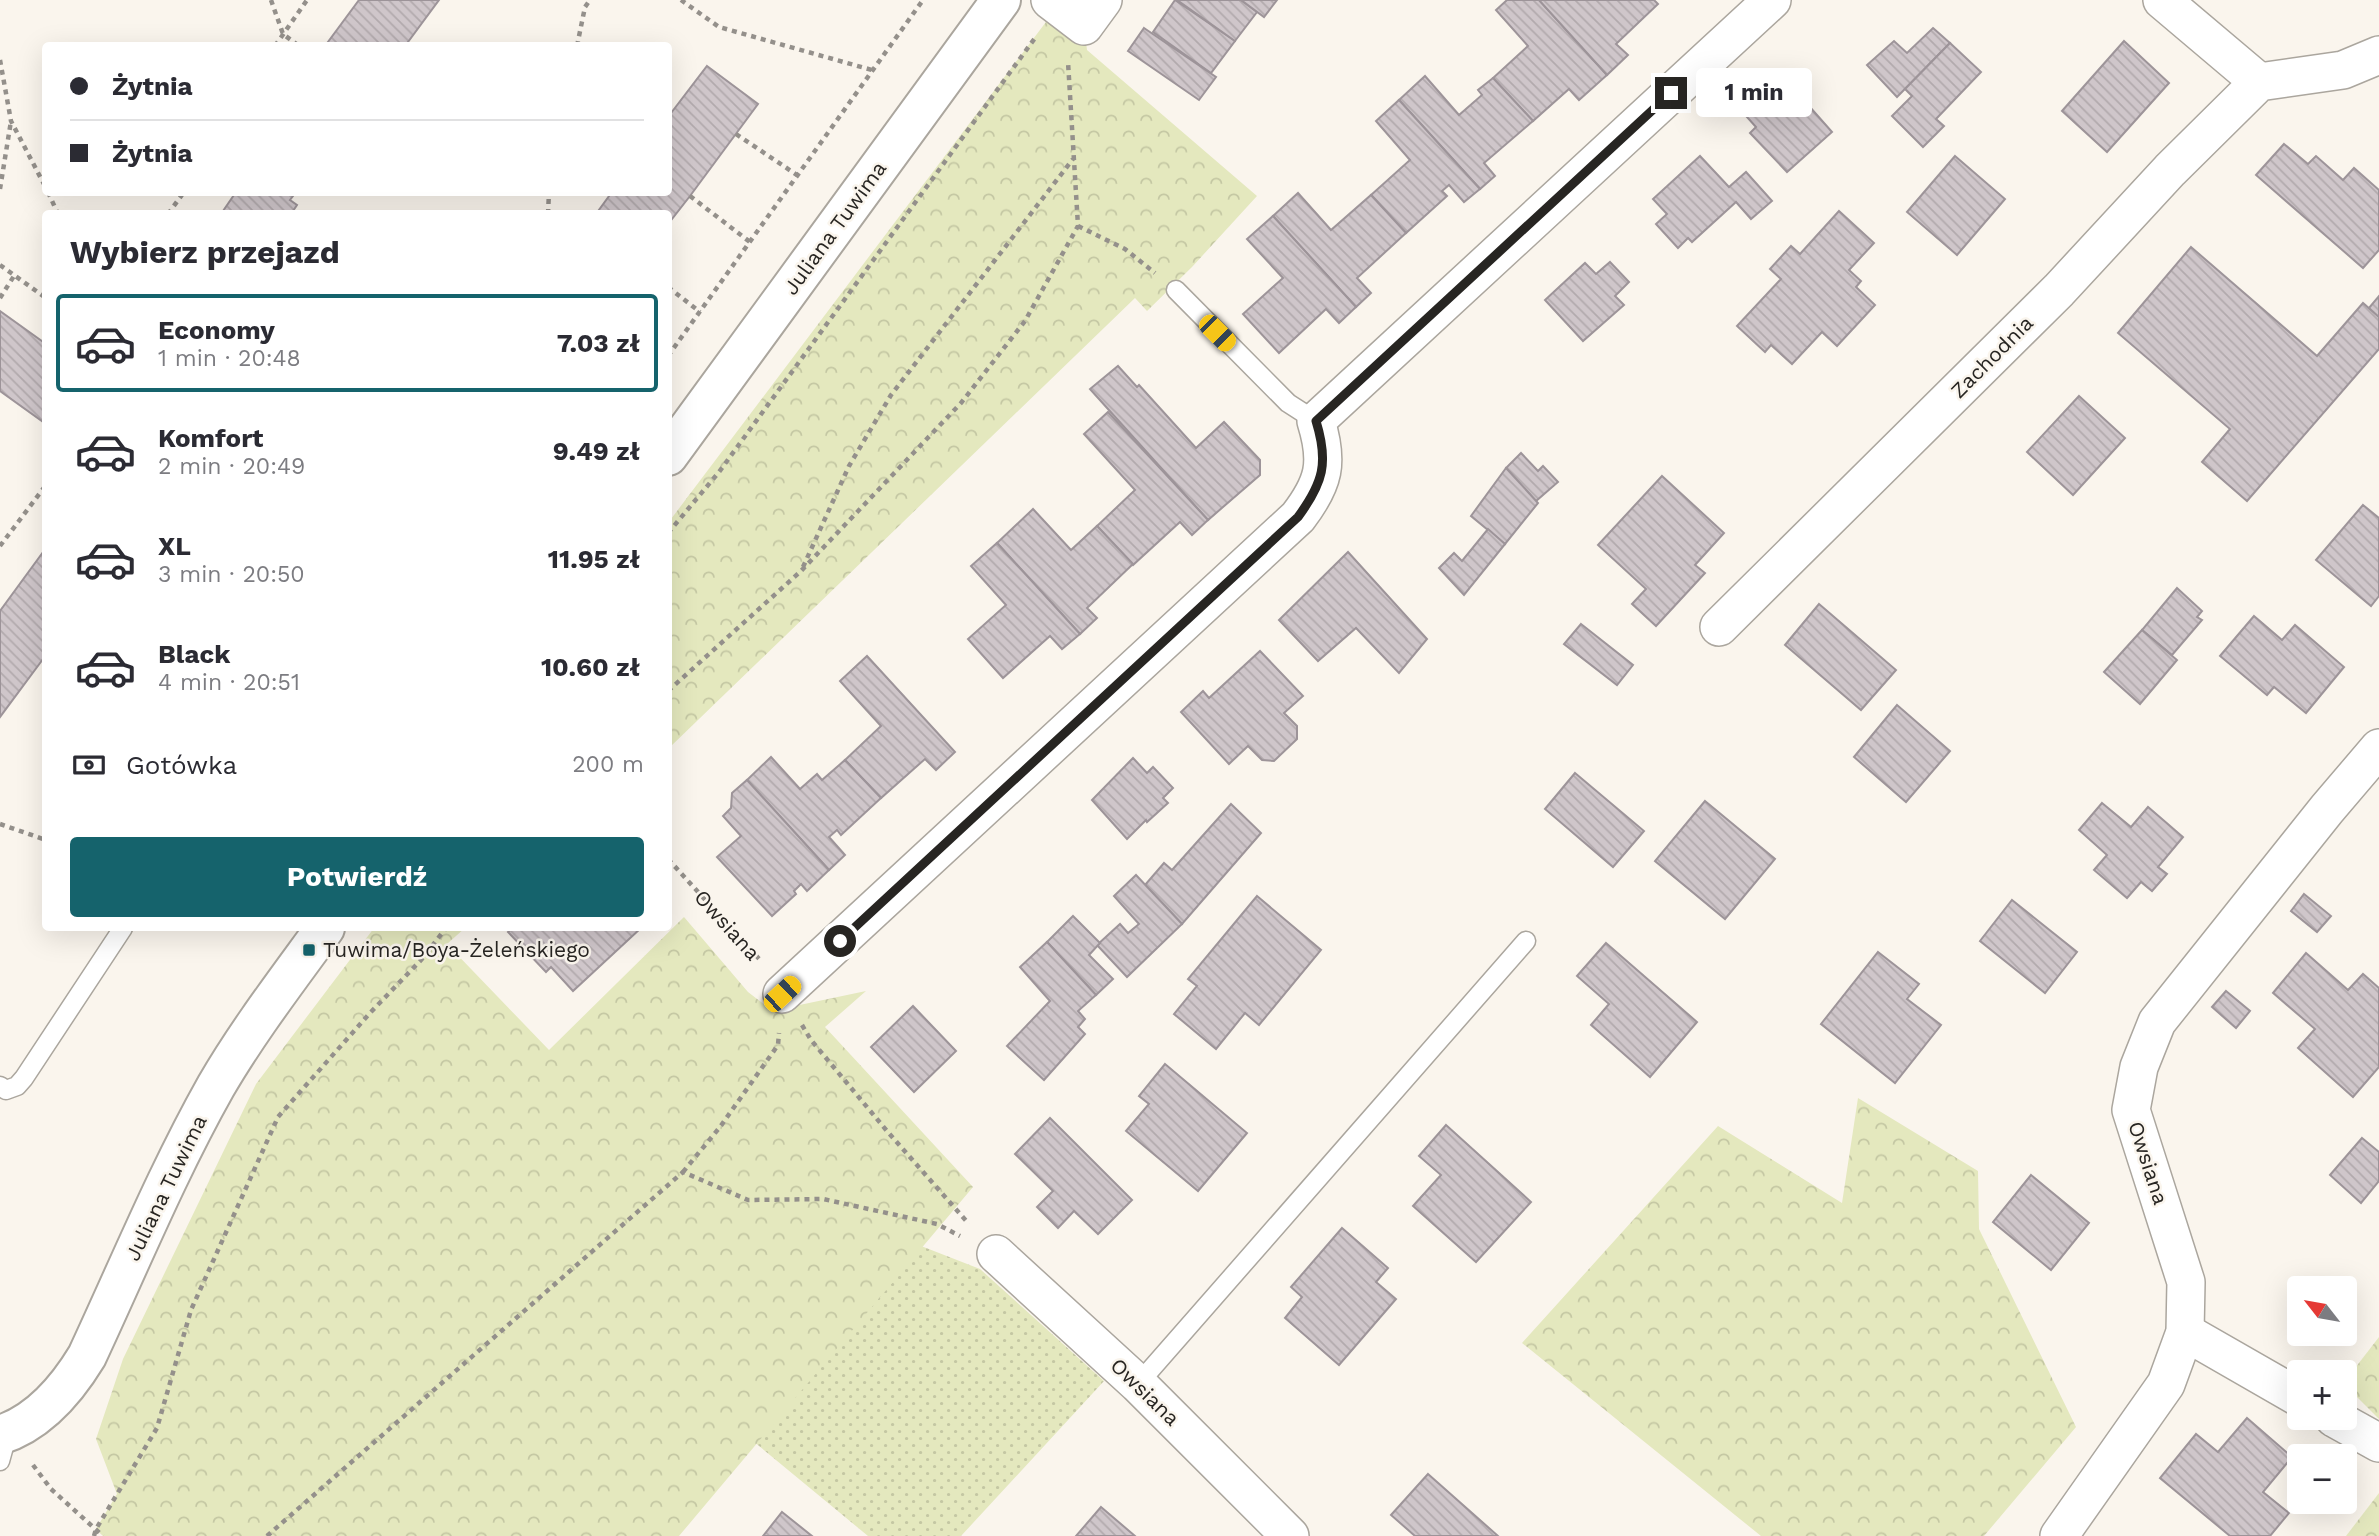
<!DOCTYPE html>
<html lang="pl">
<meta charset="utf-8">
<style>
:root{--surface:#fff;--page:#f7f7f7;--text:#2b2b33;--muted:#7c7c81;--line:#e1e1e2;--accent:#15636c}
body{margin:0;font-family:"Work Sans",sans-serif;background:var(--page);color:var(--text);height:100vh;display:flex;flex-direction:column;font-size:26px;white-space:nowrap}
*{box-sizing:border-box;margin:0}
p{font-size:23px;color:var(--muted)}
.icon{flex:none;width:38px;height:38px;fill:none;stroke:currentColor;stroke-width:2;stroke-linecap:round;stroke-linejoin:round}
.map{position:relative;flex:1;overflow:hidden}
.side{position:absolute;left:42px;top:210px;width:630px;height:721px;display:flex;flex-direction:column;background:var(--surface);border-radius:7px;box-shadow:0 7px 28px #0002}
.side>*{flex:none}
.top-card{position:absolute;left:42px;top:42px;width:630px;height:154px;border-radius:7px;box-shadow:0 7px 28px #0002;display:grid;align-content:center;height:154px;padding:0 28px;background:var(--surface)}
.needle{width:46px;rotate:301deg}
.buttons{position:absolute;left:2287px;top:1276px;display:grid;gap:14px}
.buttons a{display:grid;place-items:center;width:70px;height:70px;border-radius:7px;background:var(--surface);box-shadow:0 7px 28px #0002;font-size:35px}
.end{position:absolute;width:32px;height:32px;margin:-16px;border:9px solid #272522;background:#fff;box-shadow:0 0 0 4px #fff}
.from{border-radius:50%}
.bubble{position:absolute;height:49px;border-radius:7px;background:var(--surface);box-shadow:0 7px 28px #0002;font-size:23px;font-weight:700;line-height:49px;text-align:center}
.car{position:absolute;width:21px;height:42px;margin:-21px -10px;border-radius:9px;box-shadow:0 0 5px 2px #0007;background:linear-gradient(#f5c518 24%,#345 0 40%,#f5c518 0 76%,#345 0 86%,#f5c518 0)}
.top-card b{display:flex;align-items:center;gap:24px;height:66px;font-size:26px}
.top-card b+b{border-top:2px solid var(--line)}
.top-card i{width:18px;height:18px;background:var(--text)}
ul{padding:0;list-style:none}
li{display:flex;align-items:center;gap:21px;height:98px;margin:0 14px 10px;padding:0 14px;border:4px solid transparent;border-radius:7px}
li div{flex:1}
li b{display:block;font-size:26px}
li em{font-style:normal;font-weight:700}
li.current{border-color:var(--accent)}
li>.icon{width:63px;height:63px;stroke-width:1.5}
h2{padding:0 28px;font-size:32px;line-height:84px}
.pay{display:flex;align-items:center;gap:18px;height:77px;padding:0 28px;font-size:26px}
.pay p{margin-inline-start:auto}
.primary-button{display:flex;gap:14px;margin-top:auto;padding:14px 28px}
.primary-button a{flex:1;height:80px;border-radius:7px;background:var(--accent);color:#fff;font-size:28px;font-weight:700;line-height:80px;text-align:center}
.map>svg:first-child{display:block}
</style>
<div class="map">
<svg width="2379" height="1536" viewBox="0 0 2379 1536">
<defs>
<pattern id="grass-dots" width="8" height="8" patternUnits="userSpaceOnUse" patternTransform="scale(1.75)"><rect width="8" height="8" fill="#e4e8be"/><path d="M2 2h.1M6 6h.1" fill="none" stroke="#c4c7a3" stroke-width="1.8" stroke-linecap="round"/></pattern>
<pattern id="forest-crowns" width="20" height="18" patternUnits="userSpaceOnUse" patternTransform="scale(1.75)"><rect width="20" height="18" fill="#e4e8be"/><path d="M2 6a3 3 0 1 1 6 0M12 15a3 3 0 1 1 6 0" fill="none" stroke="#c4c7a3"/></pattern>
<pattern id="building-back-hatch" width="6" height="6" patternUnits="userSpaceOnUse" patternTransform="scale(1.75)"><rect width="6" height="6" fill="#cfc6ca"/><path d="M-1 5l2 2M0 0l6 6M5-1l2 2" fill="none" stroke="#b2aaad"/></pattern>
</defs>
<rect width="100%" height="100%" fill="#faf5ed"/>
<path fill="url(#grass-dots)" d="M852,1219L980,1269L1104,1381L961,1536H868L753,1441L323,1536Z"/>
<g fill="url(#forest-crowns)">
<path d="M1058,6L1084,26L1087,50L1257,196L1192,267L1147,311L1135,298L669,748L668,523Z"/>
<path d="M684,917L748,992L765,1005H782L790,1007L866,991L825,1027L973,1187L679,1536H103L96,1529L117,1494L96,1439L123,1359L256,1084L374,928H465L447,944L549,1050Z"/>
<path d="M1858,1098L1978,1171L1979,1229L2076,1427L1984,1536H1761L1522,1343L1718,1126L1842,1203Z"/>
<path d="M2379,1337V1419L2345,1385V1381Z"/>
<path d="M2379,1493V1536H2346Z"/>
</g>
<g fill="url(#building-back-hatch)" stroke="#9d9499" stroke-width="2">
<path d="M359,0H439L405,46H325Z"/>
<path d="M1175,0L1235,41L1211,73L1153,32Z"/>
<path d="M1177,0H1241L1257,12L1235,41Z"/>
<path d="M1241,0H1277L1264,17Z"/>
<path d="M1507,0H1539L1607,75L1579,100L1569,89L1533,121L1493,78L1528,46L1496,10Z"/>
<path d="M1539,0H1654L1658,4L1616,44L1628,55L1607,75Z"/>
<path d="M1144,28L1216,77L1199,100L1128,51Z"/>
<path d="M1933,28L1950,43L1897,97L1867,65L1894,41L1907,53Z"/>
<path d="M2124,41L2169,83L2107,152L2062,111Z"/>
<path d="M1950,43L1981,72L1936,119L1944,126L1923,147L1892,116L1912,96L1905,89Z"/>
<path d="M707,66L758,104L690,196L668,224V214H596L612,192H668V117Z"/>
<path d="M1425,76L1459,115L1482,95L1478,90L1493,78L1533,121L1484,163L1495,176L1480,189L1399,100Z"/>
<path d="M1786,80L1832,132L1787,172L1750,133L1756,127L1747,117Z"/>
<path d="M1399,100L1480,189L1464,202L1449,185L1442,191L1447,196L1406,233L1371,195L1410,160L1376,121Z"/>
<path d="M2284,144L2308,164L2316,156L2343,180L2354,168L2379,190V250L2363,268L2256,175Z"/>
<path d="M1700,156L1729,187L1746,172L1772,201L1751,219L1736,202L1692,242L1688,238L1678,248L1656,224L1667,214L1653,199Z"/>
<path d="M1955,156L2005,199L1957,255L1907,212Z"/>
<path d="M236,192H296L290,200L297,205L291,214H221Z"/>
<path d="M1298,193L1331,230L1371,195L1406,233L1357,278L1371,293L1356,307L1273,216Z"/>
<path d="M1839,211L1874,243L1849,270L1861,281L1856,287L1875,305L1837,346L1822,332L1792,364L1771,345L1765,352L1737,326L1781,279L1770,269L1791,246L1800,254Z"/>
<path d="M1273,216L1356,307L1339,323L1326,309L1279,353L1243,314L1283,278L1247,239Z"/>
<path d="M2191,247L2317,356L2363,303L2379,317V349L2247,501L2202,462L2230,429L2118,333Z"/>
<path d="M1610,262L1629,282L1615,296L1624,305L1583,341L1545,300L1585,263L1596,274Z"/>
<path d="M2379,296V317L2369,308Z"/>
<path d="M0,311L46,344V424L0,391Z"/>
<path d="M1118,366L1137,387L1139,385L1196,448L1224,422L1260,460V475L1208,520L1090,389Z"/>
<path d="M2079,396L2125,438L2073,495L2027,452Z"/>
<path d="M1108,412L1208,520L1192,535L1180,522L1133,565L1097,526L1135,490L1084,434Z"/>
<path d="M1521,453L1538,471L1543,466L1558,482L1536,501L1506,468Z"/>
<path d="M1506,468L1538,503L1505,544L1471,516Z"/>
<path d="M1662,476L1724,533L1695,565L1705,573L1656,626L1632,604L1646,589L1598,545Z"/>
<path d="M2363,505L2379,518V596L2371,606L2316,560Z"/>
<path d="M1033,509L1071,550L1097,526L1133,564L1087,608L1097,618L1080,634L997,543Z"/>
<path d="M1488,529L1505,544L1464,595L1439,568L1454,553L1462,561Z"/>
<path d="M997,543L1080,634L1062,649L1050,636L1003,678L968,639L1006,605L971,566Z"/>
<path d="M46,548V655L0,717V611Z"/>
<path d="M1348,552L1427,639L1399,673L1356,628L1318,661L1279,620Z"/>
<path d="M2177,588L2202,611L2197,617L2202,620L2172,655L2142,630Z"/>
<path d="M1819,604L1896,670L1861,710L1785,645Z"/>
<path d="M2254,616L2282,640L2295,625L2344,667L2306,713L2274,687L2267,695L2220,656Z"/>
<path d="M1581,624L1633,665L1617,685L1564,644Z"/>
<path d="M2142,630L2177,660L2140,704L2104,672Z"/>
<path d="M1260,651L1303,696L1284,713L1297,726V739L1274,761L1262,760L1248,746L1229,764L1181,712L1203,691L1209,698Z"/>
<path d="M867,656L955,752L936,770L925,759L881,798L845,760L881,726L840,681Z"/>
<path d="M1897,705L1950,751L1906,802L1854,757Z"/>
<path d="M771,757L800,789L817,774L822,780L845,760L881,798L841,835L837,830L829,837L845,855L829,870L747,780Z"/>
<path d="M1133,758L1147,773L1153,767L1173,788L1163,798L1168,803L1147,822L1146,820L1127,839L1092,800Z"/>
<path d="M1575,773L1644,831L1613,867L1545,809Z"/>
<path d="M747,780L829,870L807,891L801,884L794,891L796,894L772,916L717,857L741,836L723,816L731,808L732,793Z"/>
<path d="M1705,801L1775,859L1725,919L1655,861Z"/>
<path d="M2102,803L2131,827L2148,807L2183,837L2158,867L2167,874L2152,891L2141,882L2127,898L2094,870L2107,855L2079,830Z"/>
<path d="M1231,804L1261,833L1182,924L1145,885L1164,863L1172,870Z"/>
<path d="M1136,875L1182,924L1127,977L1097,945L1120,924L1128,933L1139,924L1114,896Z"/>
<path d="M2304,894L2331,916L2317,932L2291,911Z"/>
<path d="M1257,896L1321,950L1259,1025L1245,1013L1216,1049L1174,1014L1197,986L1188,979Z"/>
<path d="M2012,900L2077,952L2045,993L1980,941Z"/>
<path d="M1073,916L1100,943L1089,955L1113,979L1096,995L1047,942Z"/>
<path d="M512,928H641L573,991L551,967L546,972L508,932Z"/>
<path d="M1047,942L1096,995L1078,1011L1085,1019L1078,1027L1085,1034L1044,1080L1007,1046L1050,1001L1020,967Z"/>
<path d="M1606,943L1697,1022L1650,1077L1591,1025L1609,1004L1577,976Z"/>
<path d="M1878,952L1919,984L1907,999L1941,1025L1895,1083L1821,1024Z"/>
<path d="M2306,953L2348,990L2363,974L2379,988V1067L2353,1097L2298,1048L2315,1029L2273,993Z"/>
<path d="M2226,991L2250,1011L2236,1028L2212,1007Z"/>
<path d="M913,1006L956,1051L914,1092L871,1047Z"/>
<path d="M1165,1064L1247,1133L1198,1191L1126,1131L1149,1104L1139,1096Z"/>
<path d="M1050,1118L1132,1200L1098,1234L1074,1211L1058,1228L1037,1207L1053,1191L1015,1154Z"/>
<path d="M1446,1125L1531,1202L1476,1262L1413,1206L1441,1175L1419,1156Z"/>
<path d="M2362,1138L2379,1152V1181L2361,1203L2330,1175Z"/>
<path d="M2031,1175L2089,1223L2051,1270L1993,1222Z"/>
<path d="M1342,1228L1388,1268L1376,1282L1396,1299L1339,1365L1285,1318L1302,1297L1291,1287Z"/>
<path d="M2247,1418L2292,1457L2263,1492L2289,1513L2270,1536H2230L2160,1478L2196,1434L2218,1452Z"/>
<path d="M1428,1474L1498,1536H1415L1391,1515Z"/>
<path d="M1101,1507L1135,1536H1076Z"/>
<path d="M782,1512L812,1536H763Z"/>
</g>
<g fill="none" stroke-linecap="round" stroke-linejoin="round">
<defs>
<g id="lane">
<path d="M1176,290L1288,403L1316,421"/>
<path d="M0,1086L6,1090L17,1086L24,1078L123,928"/>
<path d="M1138,1384L1526,941"/>
<path d="M0,1461L8,1432"/>
</g>
<g id="street">
<path d="M1050,0L1084,26L1103,0"/>
<path d="M2162,0L2259,82"/>
<path d="M1719,627L2059,290L2170,170L2259,82L2343,70L2379,55"/>
<path d="M782,994L1298,517C1324,483 1329,463 1316,421L1772,0"/>
<path d="M996,1254L1138,1384L1290,1536"/>
<path d="M2185,1332L2300,1398"/>
<path d="M2334,1418L2379,1443"/>
<path d="M2059,1536L2166,1384L2185,1332L2186,1282L2131,1110L2139,1067L2157,1022L2327,809L2379,748"/>
</g>
<g id="secondary">
<path d="M668,456L1001,0"/>
<path d="M0,1435C38,1423 67,1389 87,1356C129,1266 167,1173 216,1086C248,1031 288,979 325,928"/>
</g>
</defs>
<use href="#lane" stroke="#aba69e" stroke-width="21"/>
<use href="#street" stroke="#aba69e" stroke-width="40"/>
<use href="#secondary" stroke="#aba69e" stroke-width="42"/>
<g stroke="#94908b" stroke-width="4.5" stroke-dasharray="5 5" stroke-linecap="butt">
<path d="M271,0L283,34L299,46"/>
<path d="M681,0L719,27L872,70"/>
<path d="M275,46L307,0"/>
<path d="M577,46L585,7L590,0"/>
<path d="M0,60L11,121L46,188"/>
<path d="M736,134L797,175"/>
<path d="M0,189L11,121"/>
<path d="M48,192L58,214"/>
<path d="M690,196L750,242"/>
<path d="M168,214L184,192"/>
<path d="M548,214L549,192"/>
<path d="M1078,226L1125,249L1155,273"/>
<path d="M0,265L46,298"/>
<path d="M668,287L700,312"/>
<path d="M0,298L14,276"/>
<path d="M668,356L923,0"/>
<path d="M668,533L719,472L1035,38"/>
<path d="M0,546L46,485"/>
<path d="M803,567L849,466L891,395L1073,159"/>
<path d="M668,691L801,571L961,403L1025,321L1078,226L1068,62"/>
<path d="M0,824L46,840"/>
<path d="M668,859L761,961"/>
<path d="M802,1025L811,1040L887,1131L969,1224"/>
<path d="M683,1172L720,1127L778,1045L779,1033"/>
<path d="M33,1465L51,1489L103,1536"/>
<path d="M94,1536L96,1529L157,1428L191,1310L278,1117L369,1014L421,960L446,928"/>
<path d="M267,1536L683,1172L748,1200L823,1199L937,1224L960,1236"/>
</g>
<use href="#lane" stroke="#fff" stroke-width="18"/>
<use href="#street" stroke="#fff" stroke-width="37"/>
<use href="#secondary" stroke="#fff" stroke-width="38"/>
</g>
<g fill="none" stroke-linecap="round" stroke-linejoin="round">
<path stroke="#272522" stroke-width="9" d="M840,941L1298,517C1323,483 1329,463 1316,421L1671,93"/>
</g>
<rect fill="#15636c" stroke="#faf5ed" stroke-width="2.5" x="302" y="943" width="14" height="14" rx="3.5"/>
<g text-anchor="middle" stroke-width="5" stroke-linejoin="round" paint-order="stroke">
<g font-size="21" fill="#272522" stroke="#faf5ed">
<text transform="translate(835 228) rotate(-54)" y="7">Juliana Tuwima</text>
<text transform="translate(1992 357) rotate(-45)" y="7">Zachodnia</text>
<text transform="translate(727 925) rotate(48)" y="7">Owsiana</text>
<text transform="translate(2148 1163) rotate(72)" y="7">Owsiana</text>
<text transform="translate(166 1188) rotate(-64)" y="7">Juliana Tuwima</text>
<text transform="translate(1145 1392) rotate(44)" y="7">Owsiana</text>
</g>
<g font-size="21" fill="#272522" stroke="#faf5ed" text-anchor="start">
<text x="323" y="957">Tuwima/Boya-Żeleńskiego</text>
</g>
</g>
</svg>
<div class="buttons">
<a><svg class="needle" viewBox="-14 -14 28 28"><path d="M0-13l5 13h-10z" fill="#e53935"/><path d="M0 13l5-13h-10z" fill="#7c7c81"/></svg></a>
<a>+</a>
<a>−</a>
</div>
<i class="end from" style="left:840px;top:941px"></i>
<i class="end" style="left:1671px;top:93px"></i>
<div class="bubble" style="left:1696px;top:68px;width:116px">1 min</div>
<i class="car" style="left:1217px;top:333px;rotate:135deg"></i>
<i class="car" style="left:782px;top:994px;rotate:47deg"></i>
<div class="top-card">
<b><i class="from"></i>Żytnia</b>
<b><i></i>Żytnia</b>
</div>
<section class="side">
<h2>Wybierz przejazd</h2>
<ul>
<li class="current"><svg class="icon" aria-label="car" viewBox="0 0 24 24"><path d="M5 17H2v-5l4-1 3-4h7l3 4 3 1v5h-3M9 17h6M6 11h13"/><circle cx="7" cy="17" r="2"/><circle cx="17" cy="17" r="2"/></svg><div><b>Economy</b><p>1 min · 20:48</p></div><em>7.03 zł</em></li>
<li><svg class="icon" aria-label="car" viewBox="0 0 24 24"><path d="M5 17H2v-5l4-1 3-4h7l3 4 3 1v5h-3M9 17h6M6 11h13"/><circle cx="7" cy="17" r="2"/><circle cx="17" cy="17" r="2"/></svg><div><b>Komfort</b><p>2 min · 20:49</p></div><em>9.49 zł</em></li>
<li><svg class="icon" aria-label="car" viewBox="0 0 24 24"><path d="M5 17H2v-5l4-1 3-4h7l3 4 3 1v5h-3M9 17h6M6 11h13"/><circle cx="7" cy="17" r="2"/><circle cx="17" cy="17" r="2"/></svg><div><b>XL</b><p>3 min · 20:50</p></div><em>11.95 zł</em></li>
<li><svg class="icon" aria-label="car" viewBox="0 0 24 24"><path d="M5 17H2v-5l4-1 3-4h7l3 4 3 1v5h-3M9 17h6M6 11h13"/><circle cx="7" cy="17" r="2"/><circle cx="17" cy="17" r="2"/></svg><div><b>Black</b><p>4 min · 20:51</p></div><em>10.60 zł</em></li>
</ul>
<div class="pay"><svg class="icon" aria-label="cash" viewBox="0 0 24 24"><path d="M3 7h18v10H3z"/><circle cx="12" cy="12" r="2"/></svg>Gotówka<p>200 m</p></div>
<div class="primary-button"><a>Potwierdź</a></div>
</section>
</div>
